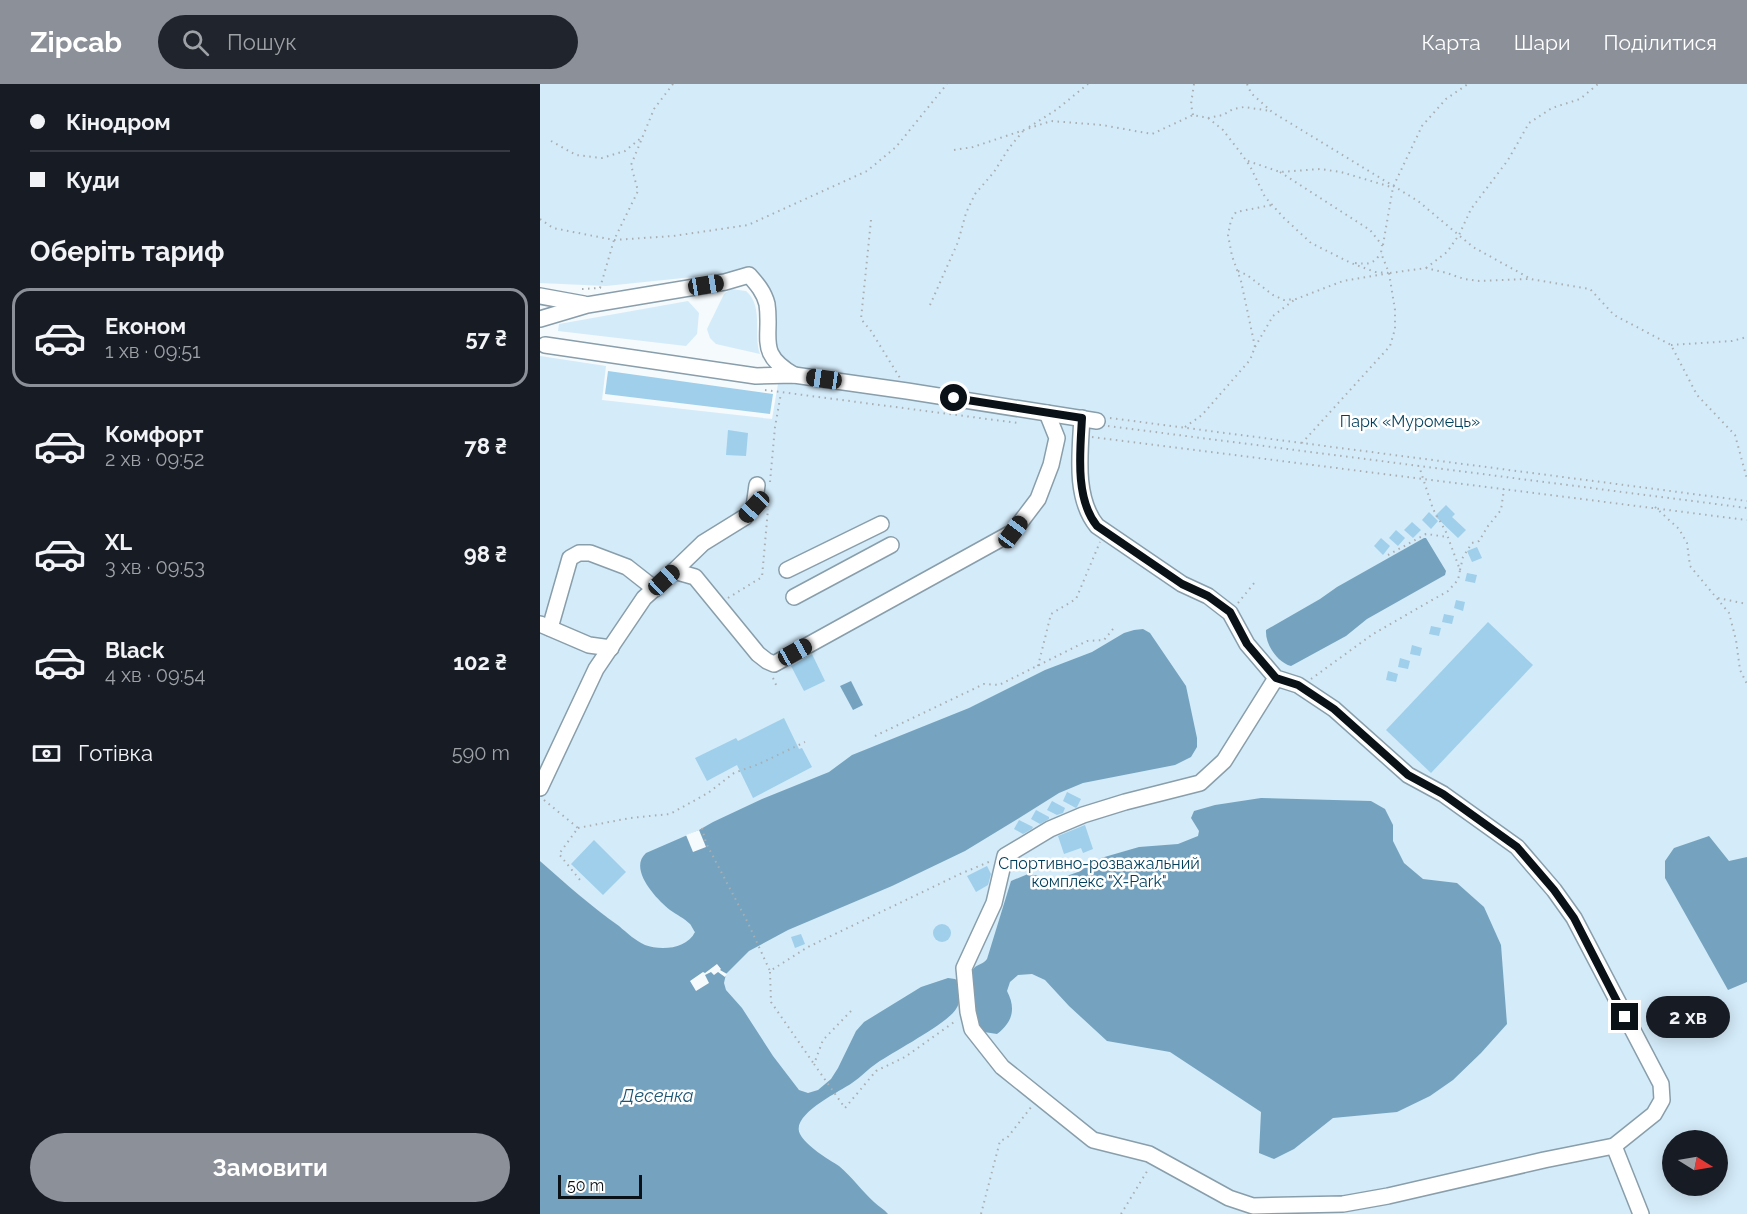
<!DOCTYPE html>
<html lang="uk">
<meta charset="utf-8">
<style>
:root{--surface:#171b24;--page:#20242c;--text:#f1f3f6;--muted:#9ea1a6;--line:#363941;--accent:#8c9099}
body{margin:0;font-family:Raleway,sans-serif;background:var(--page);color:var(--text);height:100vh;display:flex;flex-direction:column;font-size:22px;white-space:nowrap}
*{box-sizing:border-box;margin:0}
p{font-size:20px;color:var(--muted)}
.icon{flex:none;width:33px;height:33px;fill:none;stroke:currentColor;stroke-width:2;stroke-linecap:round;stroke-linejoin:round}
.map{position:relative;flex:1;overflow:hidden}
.sheet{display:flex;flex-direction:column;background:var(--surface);width:540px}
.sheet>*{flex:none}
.guide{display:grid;align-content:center;height:132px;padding:0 30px;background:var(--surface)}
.needle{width:39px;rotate:101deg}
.controls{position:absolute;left:1122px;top:1046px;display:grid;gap:12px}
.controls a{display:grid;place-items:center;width:66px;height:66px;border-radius:50%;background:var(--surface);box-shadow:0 3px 15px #0003;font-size:30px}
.scale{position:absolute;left:18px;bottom:15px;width:84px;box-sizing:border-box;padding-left:6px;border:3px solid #0b1217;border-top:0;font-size:16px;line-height:21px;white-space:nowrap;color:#0b1217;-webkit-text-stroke:4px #fff;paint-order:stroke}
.end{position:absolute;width:27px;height:27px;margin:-14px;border:8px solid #0b1217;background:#fff;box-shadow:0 0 0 3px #fff}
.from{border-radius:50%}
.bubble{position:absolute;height:42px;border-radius:21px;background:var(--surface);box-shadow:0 3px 15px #0003;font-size:20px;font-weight:700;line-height:42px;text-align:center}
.car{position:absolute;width:18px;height:36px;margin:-18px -9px;border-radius:8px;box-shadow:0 0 4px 2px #0007;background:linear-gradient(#222 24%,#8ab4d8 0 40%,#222 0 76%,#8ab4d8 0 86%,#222 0)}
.guide b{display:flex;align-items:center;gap:21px;height:57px;font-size:22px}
.guide b+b{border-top:2px solid var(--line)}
.guide i{width:15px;height:15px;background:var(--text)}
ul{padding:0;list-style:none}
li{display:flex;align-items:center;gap:18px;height:99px;margin:0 12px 9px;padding:0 18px;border:3px solid transparent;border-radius:18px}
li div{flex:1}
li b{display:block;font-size:22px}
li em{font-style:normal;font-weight:700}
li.on{border-color:var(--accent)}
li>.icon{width:54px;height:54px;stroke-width:1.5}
h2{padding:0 30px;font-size:27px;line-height:72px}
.pay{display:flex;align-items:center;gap:15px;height:66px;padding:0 30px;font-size:22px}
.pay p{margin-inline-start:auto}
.primary-button{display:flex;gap:12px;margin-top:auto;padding:12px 30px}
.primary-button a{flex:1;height:69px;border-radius:36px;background:var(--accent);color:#fff;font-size:24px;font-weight:700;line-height:69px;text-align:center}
header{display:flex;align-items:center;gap:36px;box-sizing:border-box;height:84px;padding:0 30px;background:var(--accent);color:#fff}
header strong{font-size:28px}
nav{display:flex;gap:33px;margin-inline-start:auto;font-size:21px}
.search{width:420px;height:54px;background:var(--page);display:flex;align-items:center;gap:15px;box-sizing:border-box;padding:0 21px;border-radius:33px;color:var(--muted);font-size:22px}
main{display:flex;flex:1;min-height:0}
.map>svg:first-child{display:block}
</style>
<header>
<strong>Zipcab</strong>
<div class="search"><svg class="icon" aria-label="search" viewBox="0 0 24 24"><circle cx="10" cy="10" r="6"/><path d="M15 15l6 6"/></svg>Пошук</div>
<nav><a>Карта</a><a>Шари</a><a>Поділитися</a></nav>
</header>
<main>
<section class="sheet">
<div class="guide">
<b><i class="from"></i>Кінодром</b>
<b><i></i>Куди</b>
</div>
<h2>Оберіть тариф</h2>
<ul>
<li class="on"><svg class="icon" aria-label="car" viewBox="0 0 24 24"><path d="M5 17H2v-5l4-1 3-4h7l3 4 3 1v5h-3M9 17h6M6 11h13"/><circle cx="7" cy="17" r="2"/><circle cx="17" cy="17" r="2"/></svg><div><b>Економ</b><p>1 хв · 09:51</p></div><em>57 ₴</em></li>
<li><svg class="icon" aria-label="car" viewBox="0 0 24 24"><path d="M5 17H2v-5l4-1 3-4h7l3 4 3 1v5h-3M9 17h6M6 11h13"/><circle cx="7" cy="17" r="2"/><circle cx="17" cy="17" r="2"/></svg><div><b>Комфорт</b><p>2 хв · 09:52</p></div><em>78 ₴</em></li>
<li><svg class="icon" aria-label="car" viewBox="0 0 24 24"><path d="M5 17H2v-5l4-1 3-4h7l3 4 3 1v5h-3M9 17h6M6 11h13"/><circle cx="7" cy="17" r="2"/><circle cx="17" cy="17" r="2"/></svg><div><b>XL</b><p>3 хв · 09:53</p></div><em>98 ₴</em></li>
<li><svg class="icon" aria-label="car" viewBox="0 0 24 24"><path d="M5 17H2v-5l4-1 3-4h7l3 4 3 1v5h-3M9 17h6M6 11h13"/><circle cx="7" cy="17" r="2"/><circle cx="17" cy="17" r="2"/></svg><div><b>Black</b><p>4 хв · 09:54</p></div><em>102 ₴</em></li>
</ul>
<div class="pay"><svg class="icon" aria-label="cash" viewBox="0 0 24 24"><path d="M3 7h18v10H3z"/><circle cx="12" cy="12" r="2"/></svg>Готівка<p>590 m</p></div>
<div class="primary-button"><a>Замовити</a></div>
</section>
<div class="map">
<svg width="1207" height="1130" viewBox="0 0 1207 1130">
<rect width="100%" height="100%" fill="#f5fafd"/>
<g fill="#d4ebf9" fill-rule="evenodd">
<path d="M0,0H1207V1130H263L69,835L50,821L0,777V272L66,282L62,316L232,335L238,300L225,275L221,230L217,214L201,188L66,202L0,199ZM1132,1056H1178V1101H1132Z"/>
<path d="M191,205L206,207C224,222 213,251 220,270L176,260L170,254L167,245L184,210Z"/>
<path d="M148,217L159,229L157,250L146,262L18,247L19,240Z"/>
</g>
<g fill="#75a3bf">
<path d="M884,454H886L906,487L905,491L827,535L806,552L751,582C737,578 725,560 726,546L780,515L797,503Z"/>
<path d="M603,545L610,549L646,602L657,654V663L651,673L635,681L543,699L519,709L471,739L425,767L352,802L248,846L209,867L186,890L184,899L186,906L202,924L233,972L259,1006L268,1009L278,1006L291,995L298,984L316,947L324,938L381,903L408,894L415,895L421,899C420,907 421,918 416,925C408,939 353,968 337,979C328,985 321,993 312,999C299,1008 250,1031 260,1050C266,1062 288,1075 299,1082C312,1093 322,1107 334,1118C339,1123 344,1125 348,1130H0V777C26,800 51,822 79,842C87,849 96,857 105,861C121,867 147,865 155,848C154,847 151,841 150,840C144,834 137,831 130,826C116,815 88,785 106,769L159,746L173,738L222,715L289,688L312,671L429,624L505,586L552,568L584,549L594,546Z"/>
<path d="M311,597L323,621L313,626L300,602Z"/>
<path d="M721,714L831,717L845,725L853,741V757L864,779L883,795L917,799L944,823L961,861L967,940L941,969L913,996L890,1012L857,1028L793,1034L754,1065L734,1075L719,1069L721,1028L630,968L567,957L529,922L505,896L492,890L478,891L470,898L467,907C476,924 473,938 457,950L444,948L436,941C434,928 424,893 435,883C439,880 443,880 447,875L471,797L488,790L518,795L538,788L561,774L599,763L638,760L658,752L659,747L651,734L654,727L675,721Z"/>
<path d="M1169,752L1189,777L1207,773V898L1188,906L1125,794V777L1134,764Z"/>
</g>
<g fill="#f5fafd">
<path d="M159,746L166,763L153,768L146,751Z"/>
<path d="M177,880L181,885L180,886L187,890L185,893L178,888L174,891L171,888L165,891L169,899L156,907L150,897L163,888L165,889Z"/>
</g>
<g fill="#9fcfeb">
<path d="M68,287L233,310L230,330L65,310Z"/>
<path d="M188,346L208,349L206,372L186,371Z"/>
<path d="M906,421L915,430L912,433L926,446L918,454L895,432Z"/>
<path d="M889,428L898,437L891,445L882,436Z"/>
<path d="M872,438L881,446L873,454L864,446Z"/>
<path d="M856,446L865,454L858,462L849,454Z"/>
<path d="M841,454L850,462L843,471L834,462Z"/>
<path d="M937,463L942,474L932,478L927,467Z"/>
<path d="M927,489L937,491L935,499L925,497Z"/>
<path d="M916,516L925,518L923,527L914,524Z"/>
<path d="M904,530L914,532L912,540L902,538Z"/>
<path d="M948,538L993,581L891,689L846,646Z"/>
<path d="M891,542L901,544L899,552L889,550Z"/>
<path d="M872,561L882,564L880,572L870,570Z"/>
<path d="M272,570L285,597L264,607L251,582Z"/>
<path d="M860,574L870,577L868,585L858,583Z"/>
<path d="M848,587L858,590L856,598L846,596Z"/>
<path d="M244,634L259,665L262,664L272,683L213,714L197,681L167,697L155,674L196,654L198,657Z"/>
<path d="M527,708L541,715L537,723L536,724L523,717Z"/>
<path d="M512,717L525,724L523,729L517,731L507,726Z"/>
<path d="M496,726L509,733V735L500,740L491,735Z"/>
<path d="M479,736L493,743L492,745L483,750L474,745Z"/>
<path d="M545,741L553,765L543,769L541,764L524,770L518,752Z"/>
<path d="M54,756L86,788L63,811L31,780Z"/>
<path d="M447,782L451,790L448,801L436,808L427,792Z"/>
<circle cx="402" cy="849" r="9"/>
<path d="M261,850L265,860L255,864L251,853Z"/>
</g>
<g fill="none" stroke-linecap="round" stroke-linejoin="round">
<defs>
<g id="minor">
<path d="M0,212L44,220"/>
<path d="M0,235L47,221L185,198L209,191C217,200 224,208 227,220C232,254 216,269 254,291"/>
<path d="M5,261L216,292L254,291L367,307L557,337"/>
<path d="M542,334C540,369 534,414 557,442L642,500L668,512L690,529L707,560L736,594L758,601L794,625L868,691L903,710L977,763L1014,806L1034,834L1121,1000L1122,1016L1114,1030L1074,1062L1004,1076L848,1112L803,1120L713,1122L689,1114L609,1070L553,1056L462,983L432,945L428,928L424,884L454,819L465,772L510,745L543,731L585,718L660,699L684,677L736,594"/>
<path d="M247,486L341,440"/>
<path d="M134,487L163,459L205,433L214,423L217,401"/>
<path d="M254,513L351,461"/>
<path d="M0,540L49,561L71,564"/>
<path d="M10,544L30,474L39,469H50L87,483L115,505"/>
<path d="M0,704L56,585L104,514L134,487L155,493L218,570L227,577L234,580L473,448L498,415L511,381L517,354L507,329"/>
<path d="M1074,1062L1101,1130"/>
</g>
</defs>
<use href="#minor" stroke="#899eab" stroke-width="18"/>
<g stroke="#a9aeb2" stroke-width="2" stroke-dasharray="1.5 4.5" stroke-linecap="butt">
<path d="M707,0L711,9L732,28L878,117L933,163L991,195L1050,205L1074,231L1131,261L1157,311L1195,351L1207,395"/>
<path d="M653,31L651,20L654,0"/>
<path d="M668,34L683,31L693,25L704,23L731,27"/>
<path d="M489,43L516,26L548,0"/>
<path d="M11,57L36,71L62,74L85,67L101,54"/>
<path d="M414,66L433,63L511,37L562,41L612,50L653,31L668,34L683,46L700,68L710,82L725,113L744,134L771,159L811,179L835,188L849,189"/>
<path d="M708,77L740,88L780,85L801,88L851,103"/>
<path d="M740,88L830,146L842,161L841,169L849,189L855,226V245L850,262L762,359"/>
<path d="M0,135L13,144L74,156L133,152L208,141L327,87L356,63L407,0"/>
<path d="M331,136L321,235L331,247L360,294"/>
<path d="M843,161L853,103L882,42L906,15L928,0"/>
<path d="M815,179C828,180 833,181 841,169"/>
<path d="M886,184L907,168L919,151L931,125L968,76L989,39L1012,24L1040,15L1058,0"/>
<path d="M698,187L707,191L733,211L744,216L756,215L803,197L844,190"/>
<path d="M850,189L886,184L907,189L924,195L939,197L989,195"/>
<path d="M42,205L60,204L74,156L98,107L91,81L114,25L133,0"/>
<path d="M390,221L418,158L426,129L435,110L454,88L469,64L484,46"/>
<path d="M1131,261L1192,257L1207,253"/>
<path d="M715,263L733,232L754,216"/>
<path d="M225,306L478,339"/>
<path d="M570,334L1207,417"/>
<path d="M568,342L1207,424"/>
<path d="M645,343L662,331L710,276L715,263L701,197L692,172L688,151L691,136L696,128L732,121"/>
<path d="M552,353L1207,436"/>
<path d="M230,398L235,343L241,309"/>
<path d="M1115,423L1139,445L1147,459L1150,482L1189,529L1196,556L1200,586L1207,600"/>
<path d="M848,471L886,450L908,453"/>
<path d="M920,486L923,473L932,459L939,457L948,442L961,426L964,405"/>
<path d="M188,514L222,493L228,425"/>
<path d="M1178,514L1207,520"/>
<path d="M698,519L715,498"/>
<path d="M498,582L511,530L536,515L560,458"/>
<path d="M233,594L237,603"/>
<path d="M771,595L833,550L908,507L918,496L920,486L906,448L893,425L879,382"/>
<path d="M335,652L444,600L459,601L547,557L564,556L573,545"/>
<path d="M4,716L38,744L19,770L40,796"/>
<path d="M38,744L90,734L130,730L168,709L194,689L219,680L265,658"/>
<path d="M162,744L166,759L208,839L230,887L268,863L420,790L451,777"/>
<path d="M230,888L231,918L274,980"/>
<path d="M311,927L283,956L274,980L305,1024L336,987L365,973L417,936"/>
<path d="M441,1130L460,1057L467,1054L492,1022"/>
<path d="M581,1130L609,1084"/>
</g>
<use href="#minor" stroke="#fff" stroke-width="15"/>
</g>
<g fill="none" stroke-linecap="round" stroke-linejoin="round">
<path stroke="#0b1217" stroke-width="8" d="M414,314L542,334C540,368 535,415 557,442L642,500L668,512L690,528L707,560L736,594L758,601L794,625L868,691L903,710L977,763L1014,806L1034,834L1085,933"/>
</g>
<g text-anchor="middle" stroke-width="5" stroke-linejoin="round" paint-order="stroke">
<g font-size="16" fill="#003f5b" stroke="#fff">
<text x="870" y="343">Парк «Муромець»</text>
<text x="559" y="785">Спортивно-розважальний<tspan x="559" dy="18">комплекс "Х-Park"</tspan></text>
</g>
<g font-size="18" font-style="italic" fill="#1d5673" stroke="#fff">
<text x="117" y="1018">Десенка</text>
</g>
</g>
</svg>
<div class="controls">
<a><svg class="needle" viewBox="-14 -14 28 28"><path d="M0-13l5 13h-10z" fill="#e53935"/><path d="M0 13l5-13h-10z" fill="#9ea1a6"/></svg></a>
</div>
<div class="scale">50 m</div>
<i class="end from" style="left:414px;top:314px"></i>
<i class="end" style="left:1085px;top:933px"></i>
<div class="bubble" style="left:1106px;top:912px;width:84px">2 хв</div>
<i class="car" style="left:166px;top:201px;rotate:81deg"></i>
<i class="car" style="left:284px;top:295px;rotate:278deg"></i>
<i class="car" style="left:214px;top:423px;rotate:223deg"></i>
<i class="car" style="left:473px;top:448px;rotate:37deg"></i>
<i class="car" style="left:124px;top:496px;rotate:47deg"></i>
<i class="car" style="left:255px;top:568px;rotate:61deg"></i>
</div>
</main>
